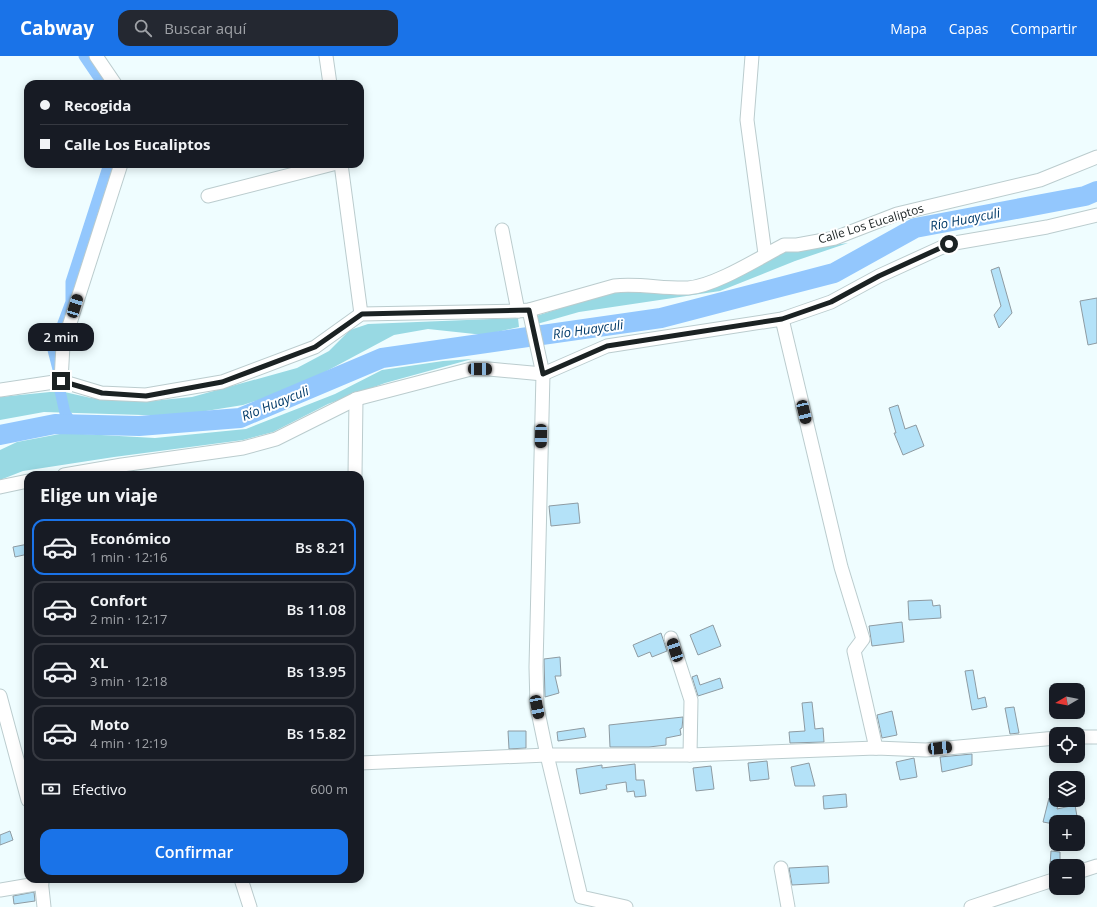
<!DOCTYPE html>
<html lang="es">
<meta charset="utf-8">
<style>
:root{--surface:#171b24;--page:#242831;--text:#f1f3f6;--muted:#9ea1a6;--line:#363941;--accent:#1a73e8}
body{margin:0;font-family:"Open Sans",sans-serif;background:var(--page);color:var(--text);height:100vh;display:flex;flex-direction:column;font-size:15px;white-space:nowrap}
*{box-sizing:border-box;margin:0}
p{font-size:13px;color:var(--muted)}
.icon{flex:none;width:22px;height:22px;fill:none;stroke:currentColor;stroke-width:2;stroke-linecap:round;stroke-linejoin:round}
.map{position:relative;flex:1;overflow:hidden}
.panel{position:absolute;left:24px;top:415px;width:340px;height:412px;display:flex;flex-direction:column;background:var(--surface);border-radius:12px;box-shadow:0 2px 10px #0003}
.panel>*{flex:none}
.guide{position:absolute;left:24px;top:24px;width:340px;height:88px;border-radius:12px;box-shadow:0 2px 10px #0003;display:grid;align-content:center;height:88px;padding:0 16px;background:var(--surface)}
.needle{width:26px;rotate:260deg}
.tools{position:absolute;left:1049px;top:627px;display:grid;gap:8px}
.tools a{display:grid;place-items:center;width:36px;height:36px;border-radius:8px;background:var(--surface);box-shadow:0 2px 10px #0003;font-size:20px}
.end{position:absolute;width:18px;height:18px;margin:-9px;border:5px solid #1b2223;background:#fff;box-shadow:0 0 0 2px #fff}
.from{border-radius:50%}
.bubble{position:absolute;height:28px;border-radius:12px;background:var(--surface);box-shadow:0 2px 10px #0003;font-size:13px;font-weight:600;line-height:28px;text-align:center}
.car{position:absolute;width:12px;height:24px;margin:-12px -6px;border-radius:5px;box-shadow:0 0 3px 1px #0007;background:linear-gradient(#222 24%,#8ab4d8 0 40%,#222 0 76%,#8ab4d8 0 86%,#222 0)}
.guide b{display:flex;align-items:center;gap:14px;height:38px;font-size:15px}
.guide b+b{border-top:1px solid var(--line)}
.guide i{width:10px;height:10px;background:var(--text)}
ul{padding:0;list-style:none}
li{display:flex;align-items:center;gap:12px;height:56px;margin:0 8px 6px;padding:0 8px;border:2px solid var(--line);border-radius:12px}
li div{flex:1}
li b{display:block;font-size:15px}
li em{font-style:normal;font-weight:600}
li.on{border-color:var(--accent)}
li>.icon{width:36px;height:36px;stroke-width:1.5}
h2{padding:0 16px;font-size:18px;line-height:48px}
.pay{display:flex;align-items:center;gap:10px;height:44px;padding:0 16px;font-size:15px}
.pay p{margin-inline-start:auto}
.primary-button{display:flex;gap:8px;margin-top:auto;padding:8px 16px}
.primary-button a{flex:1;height:46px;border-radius:12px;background:var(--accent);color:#fff;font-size:16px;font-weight:600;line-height:46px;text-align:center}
header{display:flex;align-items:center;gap:24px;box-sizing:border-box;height:56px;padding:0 20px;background:var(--accent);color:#fff}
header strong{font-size:19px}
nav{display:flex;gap:22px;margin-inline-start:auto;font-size:14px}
.search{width:280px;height:36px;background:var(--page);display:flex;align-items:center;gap:10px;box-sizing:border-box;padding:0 14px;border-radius:12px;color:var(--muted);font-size:15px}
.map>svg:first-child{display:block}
</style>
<header>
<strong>Cabway</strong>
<div class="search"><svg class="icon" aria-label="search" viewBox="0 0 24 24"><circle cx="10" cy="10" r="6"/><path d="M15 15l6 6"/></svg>Buscar aquí</div>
<nav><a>Mapa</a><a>Capas</a><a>Compartir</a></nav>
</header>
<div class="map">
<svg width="1097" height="851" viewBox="0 0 1097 851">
<rect width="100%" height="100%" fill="#effdff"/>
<g fill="#98d9e3">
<path d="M848,187L795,205L720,235L579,256L537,268L536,260L615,235L683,236L786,195Z"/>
<path d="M518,262L519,271L484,279L428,273L394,279L293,333L243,349L175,360L44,356L0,364V341L60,335L91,342L141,346L192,341L297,312L329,295L350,274L368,268Z"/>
<path d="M472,303L385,327L328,348L273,376L243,384L114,401L23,415L0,424V394L17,386L65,377L155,382L246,373L335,338L382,314L443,305Z"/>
</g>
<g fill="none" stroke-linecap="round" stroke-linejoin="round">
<g stroke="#93c7fd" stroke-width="11">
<path d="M84,0L103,28"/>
<path d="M73,369L65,357L60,335L61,325L53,294L71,246V226L109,108"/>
</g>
<path stroke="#93c7fd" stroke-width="20" d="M0,379L55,368L139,370L240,362L382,302L661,262L834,217L915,172L1085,140L1097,135"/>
</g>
<g fill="#b4e2f8" stroke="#8e9ba2">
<path d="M999,211L1012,257L999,272L994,259L1001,250L991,214Z"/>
<path d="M1097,242V287L1088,289L1080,245Z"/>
<path d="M898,349L905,373L916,369L924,390L903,399L894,377H896L889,352Z"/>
<path d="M578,447L580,467L551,470L549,450Z"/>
<path d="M28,488V498L15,501L13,491Z"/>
<path d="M932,544L933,550L940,549L941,562L909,564L908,545Z"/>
<path d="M902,566L904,586L872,590L869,570Z"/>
<path d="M713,569L721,590L698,599L690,579Z"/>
<path d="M661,577L667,595L652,601L650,596L638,601L633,589Z"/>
<path d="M560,601L561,620H555L559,637L545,641L544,603Z"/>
<path d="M973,614L978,643L985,641L987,651L972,654L965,615Z"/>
<path d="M697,619L700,629L720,622L723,632L698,640L692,621Z"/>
<path d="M812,646L815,673L823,672L824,686L790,687L789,676L805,675L802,647Z"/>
<path d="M1014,651L1019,677L1010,678L1005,652Z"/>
<path d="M892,655L897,679L882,682L877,659Z"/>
<path d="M683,661L682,672L680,673L681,679L666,682V689L649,691H610L609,669Z"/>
<path d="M584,672L586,681L558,685L557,676Z"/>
<path d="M508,675H526V692L509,693Z"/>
<path d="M972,698V709L942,716L940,701Z"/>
<path d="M914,702L917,721L900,724L896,706Z"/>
<path d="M767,705L769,723L750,725L748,707Z"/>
<path d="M809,707L815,730H795L791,711Z"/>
<path d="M635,708L636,724H644L646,740L635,741L634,735L627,736L626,726L606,729L607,733L580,738L576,713L602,709V712Z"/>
<path d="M711,710L714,733L696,735L693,712Z"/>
<path d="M846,738L847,751L824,753L823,740Z"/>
<path d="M1049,742L1059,745L1057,753L1075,749L1078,766H1054V768L1043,766Z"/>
<path d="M10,775L13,784L0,789V779Z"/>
<path d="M1051,795L1060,796V810H1050Z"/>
<path d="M828,810L829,827L792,829L789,812Z"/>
<path d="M34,836L35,845L14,848L13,840Z"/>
</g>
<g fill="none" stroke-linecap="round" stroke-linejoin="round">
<defs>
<g id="minor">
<path d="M96,0L115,28"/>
<path d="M326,0L330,28"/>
<path d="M752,0L747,64L765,198"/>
<path d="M341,108L361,258"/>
<path d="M208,140L333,108"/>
<path d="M502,174L518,255"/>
<path d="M529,254L543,318L536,611L537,651L547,699L581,841L626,851"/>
<path d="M782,263L841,511L863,583L854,595L876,692"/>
<path d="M61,325L63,289L121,108"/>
<path d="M0,334L61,325L101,337L146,339L222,326L315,291L361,258L518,255L529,254L614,230C638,227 663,233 688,232C715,230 759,202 784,189H797L835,182L897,158L1040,124L1097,101"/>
<path d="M64,419L122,409L243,392L276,383L356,343L471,313H489L543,318L607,290L782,263L831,246L879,220L949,188L1047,171L1097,159"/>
<path d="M355,419L356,343"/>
<path d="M0,431L28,425"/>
<path d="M671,582L691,644L690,699"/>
<path d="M0,640L28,744"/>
<path d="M1078,681H1097"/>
<path d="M360,707L547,699H690L876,692L926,694L1056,682"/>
<path d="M781,812L788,851"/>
<path d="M1078,816L1097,810"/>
<path d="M41,823L44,851"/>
<path d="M241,823L250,851"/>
<path d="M0,834L42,827"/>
<path d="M971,851L1056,823"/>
</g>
</defs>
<use href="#minor" stroke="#bbccce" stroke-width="15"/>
<use href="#minor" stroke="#fff" stroke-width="13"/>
</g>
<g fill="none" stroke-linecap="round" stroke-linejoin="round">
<path stroke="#1b2223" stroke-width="5" d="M61,325L102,337L146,340L222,326L315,291L362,258L529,254L543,318L607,290L782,263L831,246L879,220L949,188"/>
</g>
<g text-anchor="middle" stroke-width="4" stroke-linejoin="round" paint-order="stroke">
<g font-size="12" fill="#1b2223" stroke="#fff">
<text transform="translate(871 168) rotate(-17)" y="4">Calle Los Eucaliptos</text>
</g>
<g font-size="13" font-style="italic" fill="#003a69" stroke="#fff">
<text transform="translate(965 163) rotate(-11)" y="5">Río Huayculi</text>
<text transform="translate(588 273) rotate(-8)" y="5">Río Huayculi</text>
<text transform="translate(275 347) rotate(-22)" y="5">Río Huayculi</text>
</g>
</g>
</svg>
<div class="tools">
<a><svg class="needle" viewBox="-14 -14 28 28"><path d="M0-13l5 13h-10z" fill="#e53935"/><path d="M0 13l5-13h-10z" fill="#9ea1a6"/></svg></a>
<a><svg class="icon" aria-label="locate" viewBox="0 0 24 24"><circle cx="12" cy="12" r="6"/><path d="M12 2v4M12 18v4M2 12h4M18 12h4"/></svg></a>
<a><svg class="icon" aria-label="layers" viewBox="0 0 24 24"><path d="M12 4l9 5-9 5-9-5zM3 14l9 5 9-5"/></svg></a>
<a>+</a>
<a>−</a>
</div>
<i class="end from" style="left:949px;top:188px"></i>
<i class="end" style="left:61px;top:325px"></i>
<div class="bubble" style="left:28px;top:267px;width:66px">2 min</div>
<i class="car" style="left:75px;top:250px;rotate:17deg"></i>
<i class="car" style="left:480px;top:313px;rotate:91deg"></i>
<i class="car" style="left:804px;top:356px;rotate:167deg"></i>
<i class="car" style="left:541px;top:380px;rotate:181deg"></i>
<i class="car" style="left:675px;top:594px;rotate:342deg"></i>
<i class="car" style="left:537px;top:651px;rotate:169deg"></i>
<i class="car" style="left:940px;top:692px;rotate:84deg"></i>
<div class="guide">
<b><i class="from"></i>Recogida</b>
<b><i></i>Calle Los Eucaliptos</b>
</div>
<section class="panel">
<h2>Elige un viaje</h2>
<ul>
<li class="on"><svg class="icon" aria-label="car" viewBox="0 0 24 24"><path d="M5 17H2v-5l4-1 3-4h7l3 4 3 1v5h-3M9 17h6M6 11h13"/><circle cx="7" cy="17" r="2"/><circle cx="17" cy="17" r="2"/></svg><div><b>Económico</b><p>1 min · 12:16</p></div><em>Bs 8.21</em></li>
<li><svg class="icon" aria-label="car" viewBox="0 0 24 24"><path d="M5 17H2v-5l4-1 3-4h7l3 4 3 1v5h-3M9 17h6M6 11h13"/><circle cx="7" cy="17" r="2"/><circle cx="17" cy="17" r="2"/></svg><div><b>Confort</b><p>2 min · 12:17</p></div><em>Bs 11.08</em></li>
<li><svg class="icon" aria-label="car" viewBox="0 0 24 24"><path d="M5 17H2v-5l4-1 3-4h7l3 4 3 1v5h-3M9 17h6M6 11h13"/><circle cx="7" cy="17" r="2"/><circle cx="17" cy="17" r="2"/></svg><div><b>XL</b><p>3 min · 12:18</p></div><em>Bs 13.95</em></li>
<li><svg class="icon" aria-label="car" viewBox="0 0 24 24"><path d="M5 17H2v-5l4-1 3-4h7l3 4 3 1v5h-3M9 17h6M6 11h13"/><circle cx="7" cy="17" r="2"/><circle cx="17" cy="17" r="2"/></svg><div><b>Moto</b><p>4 min · 12:19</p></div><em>Bs 15.82</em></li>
</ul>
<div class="pay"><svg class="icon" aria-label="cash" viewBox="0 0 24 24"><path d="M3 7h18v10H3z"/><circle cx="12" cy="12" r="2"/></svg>Efectivo<p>600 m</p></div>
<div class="primary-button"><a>Confirmar</a></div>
</section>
</div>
